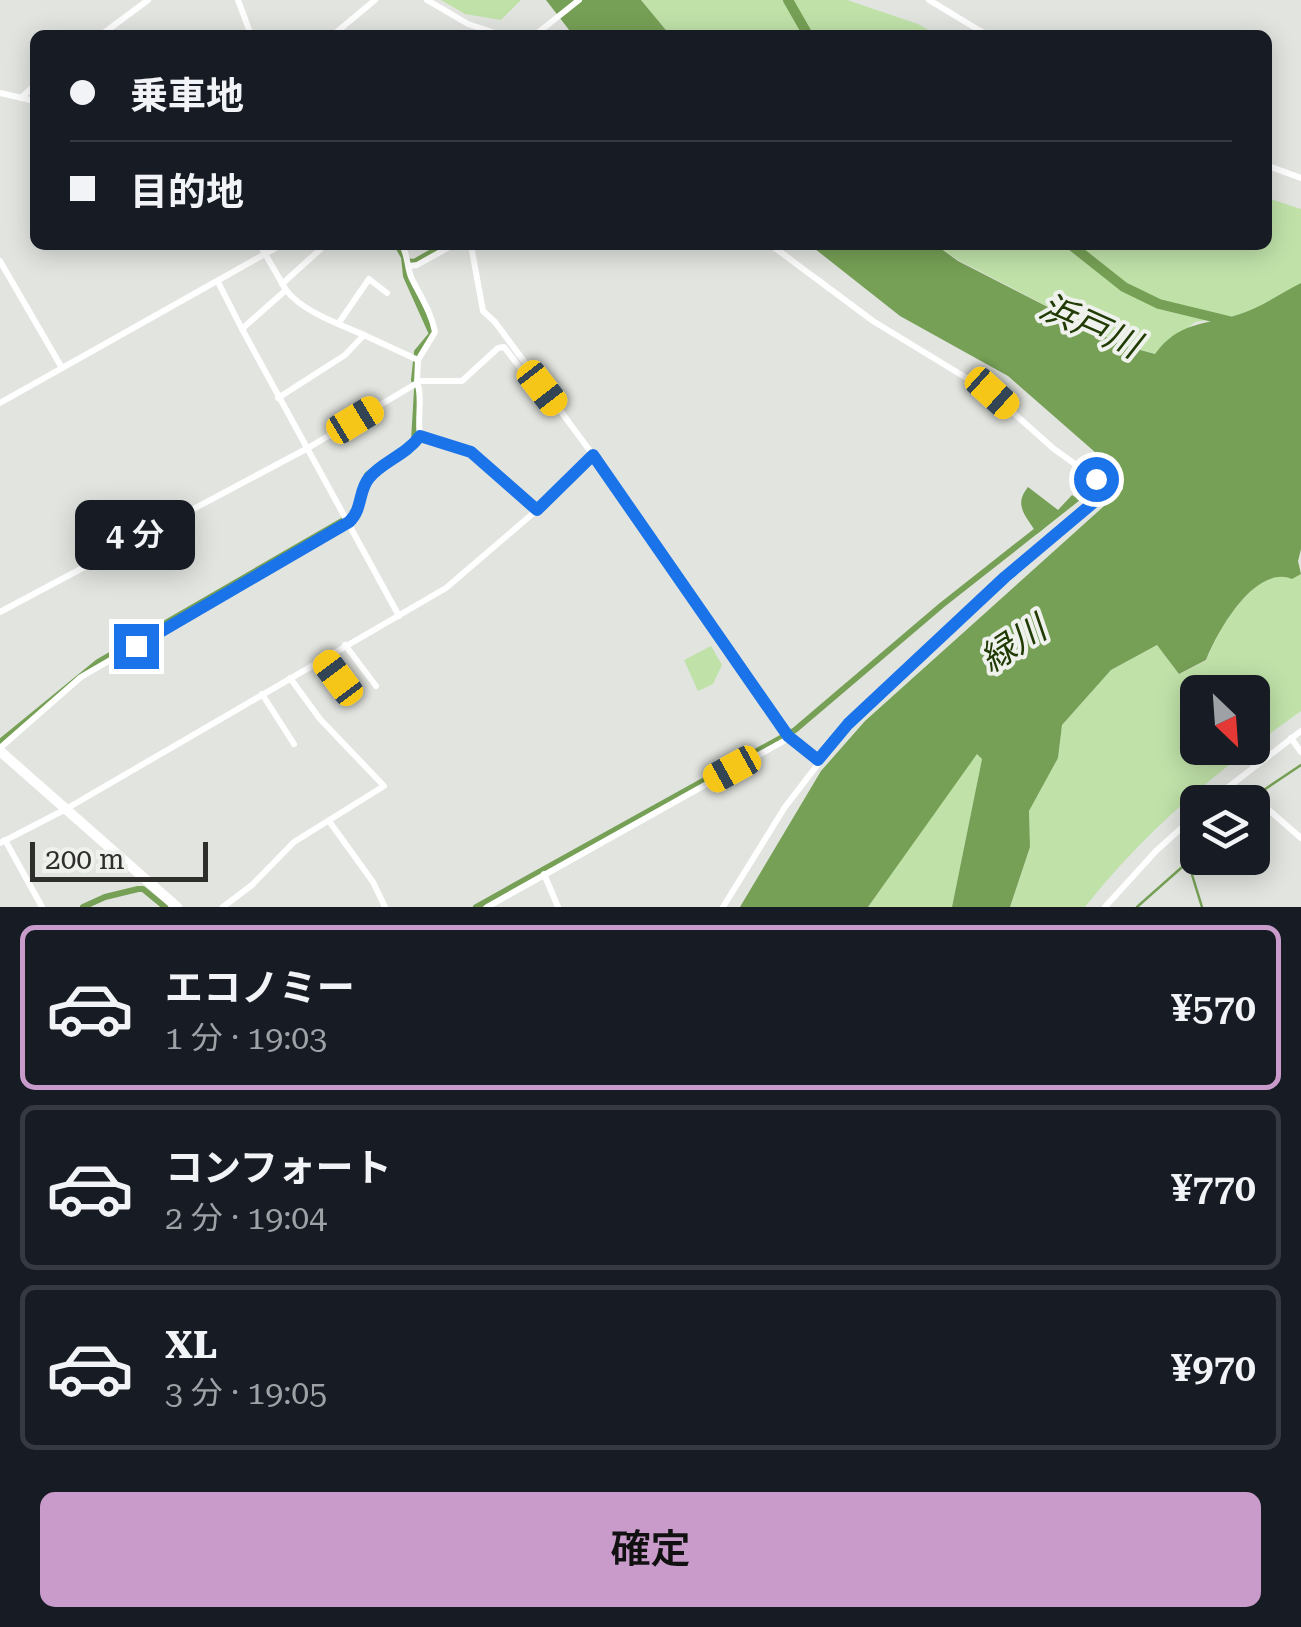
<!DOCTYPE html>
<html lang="ja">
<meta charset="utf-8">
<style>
:root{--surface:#171b24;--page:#20242c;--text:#f1f3f6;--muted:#9ea1a6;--line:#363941;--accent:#c89bca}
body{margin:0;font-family:"Roboto Serif","Noto Sans JP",serif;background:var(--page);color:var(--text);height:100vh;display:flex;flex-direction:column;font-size:38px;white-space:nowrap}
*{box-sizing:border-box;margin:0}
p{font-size:32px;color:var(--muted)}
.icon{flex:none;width:55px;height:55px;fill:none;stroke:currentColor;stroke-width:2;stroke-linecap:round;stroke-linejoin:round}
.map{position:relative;height:907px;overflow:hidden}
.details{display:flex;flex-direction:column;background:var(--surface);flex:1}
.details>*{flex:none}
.top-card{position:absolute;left:30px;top:30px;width:1242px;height:220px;border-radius:15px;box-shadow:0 5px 25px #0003;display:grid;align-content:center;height:220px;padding:0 40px;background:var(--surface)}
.needle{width:65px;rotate:155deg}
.fabs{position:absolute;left:1180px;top:675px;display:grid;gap:20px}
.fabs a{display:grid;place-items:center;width:90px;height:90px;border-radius:15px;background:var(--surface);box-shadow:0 5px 25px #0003;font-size:50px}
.scale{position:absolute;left:30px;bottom:25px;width:178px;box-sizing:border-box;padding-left:10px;border:5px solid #2e2f2d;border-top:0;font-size:28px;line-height:35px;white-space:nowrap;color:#2e2f2d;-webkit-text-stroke:8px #eef1ec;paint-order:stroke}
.end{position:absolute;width:45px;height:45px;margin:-22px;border:12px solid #1a73e8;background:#fff;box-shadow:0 0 0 5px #fff}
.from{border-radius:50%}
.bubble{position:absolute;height:70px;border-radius:15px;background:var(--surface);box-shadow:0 5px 25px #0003;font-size:32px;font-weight:600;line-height:70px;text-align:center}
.car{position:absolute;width:30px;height:60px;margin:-30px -15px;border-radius:12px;box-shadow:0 0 8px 2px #0007;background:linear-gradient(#f5c518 24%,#345 0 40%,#f5c518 0 76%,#345 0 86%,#f5c518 0)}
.top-card b{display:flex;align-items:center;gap:35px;height:95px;font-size:38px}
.top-card b+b{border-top:2px solid var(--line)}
.top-card i{width:25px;height:25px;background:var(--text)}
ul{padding:18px 0 0;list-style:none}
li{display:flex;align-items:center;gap:30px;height:165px;margin:0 20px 15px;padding:0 20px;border:5px solid var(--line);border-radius:15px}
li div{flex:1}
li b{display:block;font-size:38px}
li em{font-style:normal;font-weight:600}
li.active{border-color:var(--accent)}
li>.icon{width:90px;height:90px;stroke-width:1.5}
.primary-button{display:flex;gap:20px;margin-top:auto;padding:20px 40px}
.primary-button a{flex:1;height:115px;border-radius:15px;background:var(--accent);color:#111;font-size:40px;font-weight:600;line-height:115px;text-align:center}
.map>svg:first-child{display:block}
</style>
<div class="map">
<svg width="1301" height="907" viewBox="0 0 1301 907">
<rect width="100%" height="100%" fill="#e1e4df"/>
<g fill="#c0e2a9">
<path d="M441,0H521L501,20L465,14Z"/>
<path d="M641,0H847L918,24L937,35H670Z"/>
<path d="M1268,198L1301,209V295L1239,315L1195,322L1156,354L1122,345L958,260L936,245H1268Z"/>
<path d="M1301,574V711L1253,746L1252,692H1198V748H1251C1189,795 1134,845 1085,907H1010L1030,847L1029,811L1058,758L1062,725L1111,670L1157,645L1179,674L1206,661C1217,632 1254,565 1292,578Z"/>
<path d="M711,646L722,665L713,684L698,691L684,660Z"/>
<path d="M977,753L982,759L952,907H868Z"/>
</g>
<g fill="#76a055">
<path d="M546,0H641L670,35H573Z"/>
<path d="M810,245H936L958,261L1122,345L1155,354C1178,322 1204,325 1237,315C1259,309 1281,293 1301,283V549L1298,561L1301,574L1292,579C1255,564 1217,632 1206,660L1179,674L1157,645L1111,670L1062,725L1058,758L1029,811L1030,847L1010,907H952L982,759L977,754L868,907H740L821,771L865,721L1123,489V482L1095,456L1096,453L1008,376L900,316Z"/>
<path d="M1086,482L1089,485L1080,500L1037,534C1026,515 1013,506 1028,487L1058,510L1072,495L1075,497Z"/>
</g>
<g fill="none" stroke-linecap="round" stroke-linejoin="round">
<g stroke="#76a055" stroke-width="2.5">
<path d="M1246,802L1301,765"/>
<path d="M1189,865L1202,907"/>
<path d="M1137,907L1198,853"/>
</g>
<g stroke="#76a055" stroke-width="6">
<path d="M397,245L404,257L406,276L432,334L417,352L414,380"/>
<path d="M406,261L414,262L444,245"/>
<path d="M414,441L417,390"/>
<path d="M362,486L367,475L379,466"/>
<path d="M0,742L98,662L347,518"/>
<path d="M83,907L105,897L138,889H143L165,907"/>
<path d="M476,907L795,730L942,605L1041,527"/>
</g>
<g stroke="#76a055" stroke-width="10">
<path d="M788,0L808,35"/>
<path d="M1071,245L1124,287L1159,304L1229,321"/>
</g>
<g stroke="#fff" stroke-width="6">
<path d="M238,0L251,35"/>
<path d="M427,0L468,24L501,35"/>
<path d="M929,0L987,35"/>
<path d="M101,35L148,0"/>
<path d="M333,35L375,0"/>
<path d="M535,35L579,0"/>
<path d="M0,93L35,101"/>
<path d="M21,98L35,85"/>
<path d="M1268,166L1301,178"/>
<path d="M260,245L286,290L242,329L399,616"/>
<path d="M471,245L483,311L495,322L621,493L788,736L818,760"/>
<path d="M0,261L62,368"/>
<path d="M409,266L417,265L453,245"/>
<path d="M218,282L242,329"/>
<path d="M282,284L325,245"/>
<path d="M338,324L369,279L387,293"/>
<path d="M364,335L418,360"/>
<path d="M418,381H462L498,348L504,347L522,370L526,367"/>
<path d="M417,383C423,394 417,420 420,436L471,452L537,510"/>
<path d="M278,398L345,355L364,335C339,324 303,312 286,290"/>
<path d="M0,403L281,245"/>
<path d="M0,612L308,448L417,383L418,360L435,332C431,311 420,296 411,277C407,267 408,256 402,245"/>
<path d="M345,645L376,686"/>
<path d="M323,658L353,699L358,696"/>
<path d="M262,694L294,744"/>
<path d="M1291,738L1301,752"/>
<path d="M0,748L81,677L349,522C363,509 358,491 369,478C383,461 405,456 420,436"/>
<path d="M1209,802L1301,731"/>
<path d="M1226,802L1246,790L1301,838"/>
<path d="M329,821L373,882L385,907"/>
<path d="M5,840L42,907"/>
<path d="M0,843L66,809L446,588L537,510L593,455"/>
<path d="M1194,849L1198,847"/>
<path d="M544,874L558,907"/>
<path d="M223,907L252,885L294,842L384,786L320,719L290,678"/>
<path d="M487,907L789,738"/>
<path d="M723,907L785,807L849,724L1031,552L1094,502L1101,487L1096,479L1054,449L991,393L873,321L771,245"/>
<path d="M1105,907L1156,851L1198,813"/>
</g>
<path stroke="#fff" stroke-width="10" d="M0,751L177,907"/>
</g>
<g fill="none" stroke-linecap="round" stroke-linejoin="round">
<path stroke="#1a73e8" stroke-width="12" d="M136,646L349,522C363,509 358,491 369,478C383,461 405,456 420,436L471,452L537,510L593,455L788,736L818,760L848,724L1005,577L1094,502C1101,494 1101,489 1096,479"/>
</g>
<g text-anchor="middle" stroke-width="8" stroke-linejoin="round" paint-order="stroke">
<g font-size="35" font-style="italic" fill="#203b03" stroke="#eef1ec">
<text transform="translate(1090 326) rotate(24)" y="12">浜戸川</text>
<text transform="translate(1013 644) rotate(-33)" y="12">緑川</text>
</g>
</g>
</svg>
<div class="fabs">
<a><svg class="needle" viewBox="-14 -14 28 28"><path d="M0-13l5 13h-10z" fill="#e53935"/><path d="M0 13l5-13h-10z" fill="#9ea1a6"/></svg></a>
<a><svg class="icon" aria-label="layers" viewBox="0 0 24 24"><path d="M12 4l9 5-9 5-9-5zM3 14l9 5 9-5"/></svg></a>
</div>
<div class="scale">200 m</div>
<i class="end from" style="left:1096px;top:479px"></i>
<i class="end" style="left:136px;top:646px"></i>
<div class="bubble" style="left:75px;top:500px;width:120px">4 分</div>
<i class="car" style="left:542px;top:388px;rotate:142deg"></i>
<i class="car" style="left:992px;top:393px;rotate:132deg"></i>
<i class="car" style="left:355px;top:420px;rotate:59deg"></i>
<i class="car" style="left:338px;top:678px;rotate:323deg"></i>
<i class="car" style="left:732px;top:769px;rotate:241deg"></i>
<div class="top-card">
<b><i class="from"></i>乗車地</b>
<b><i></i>目的地</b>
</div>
</div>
<section class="details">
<ul>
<li class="active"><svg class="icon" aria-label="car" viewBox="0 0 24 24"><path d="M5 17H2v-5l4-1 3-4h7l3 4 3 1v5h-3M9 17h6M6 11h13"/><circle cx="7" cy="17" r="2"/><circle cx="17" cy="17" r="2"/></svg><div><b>エコノミー</b><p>1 分 · 19:03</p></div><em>¥570</em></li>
<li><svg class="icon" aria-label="car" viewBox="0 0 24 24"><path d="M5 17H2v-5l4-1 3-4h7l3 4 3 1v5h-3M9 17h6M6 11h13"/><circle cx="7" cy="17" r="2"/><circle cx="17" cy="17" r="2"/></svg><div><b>コンフォート</b><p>2 分 · 19:04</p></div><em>¥770</em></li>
<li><svg class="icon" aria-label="car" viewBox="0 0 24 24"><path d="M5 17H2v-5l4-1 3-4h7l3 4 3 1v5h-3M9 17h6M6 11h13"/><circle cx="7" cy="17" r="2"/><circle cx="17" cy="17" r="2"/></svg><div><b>XL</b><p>3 分 · 19:05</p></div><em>¥970</em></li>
</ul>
<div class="primary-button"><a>確定</a></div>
</section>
